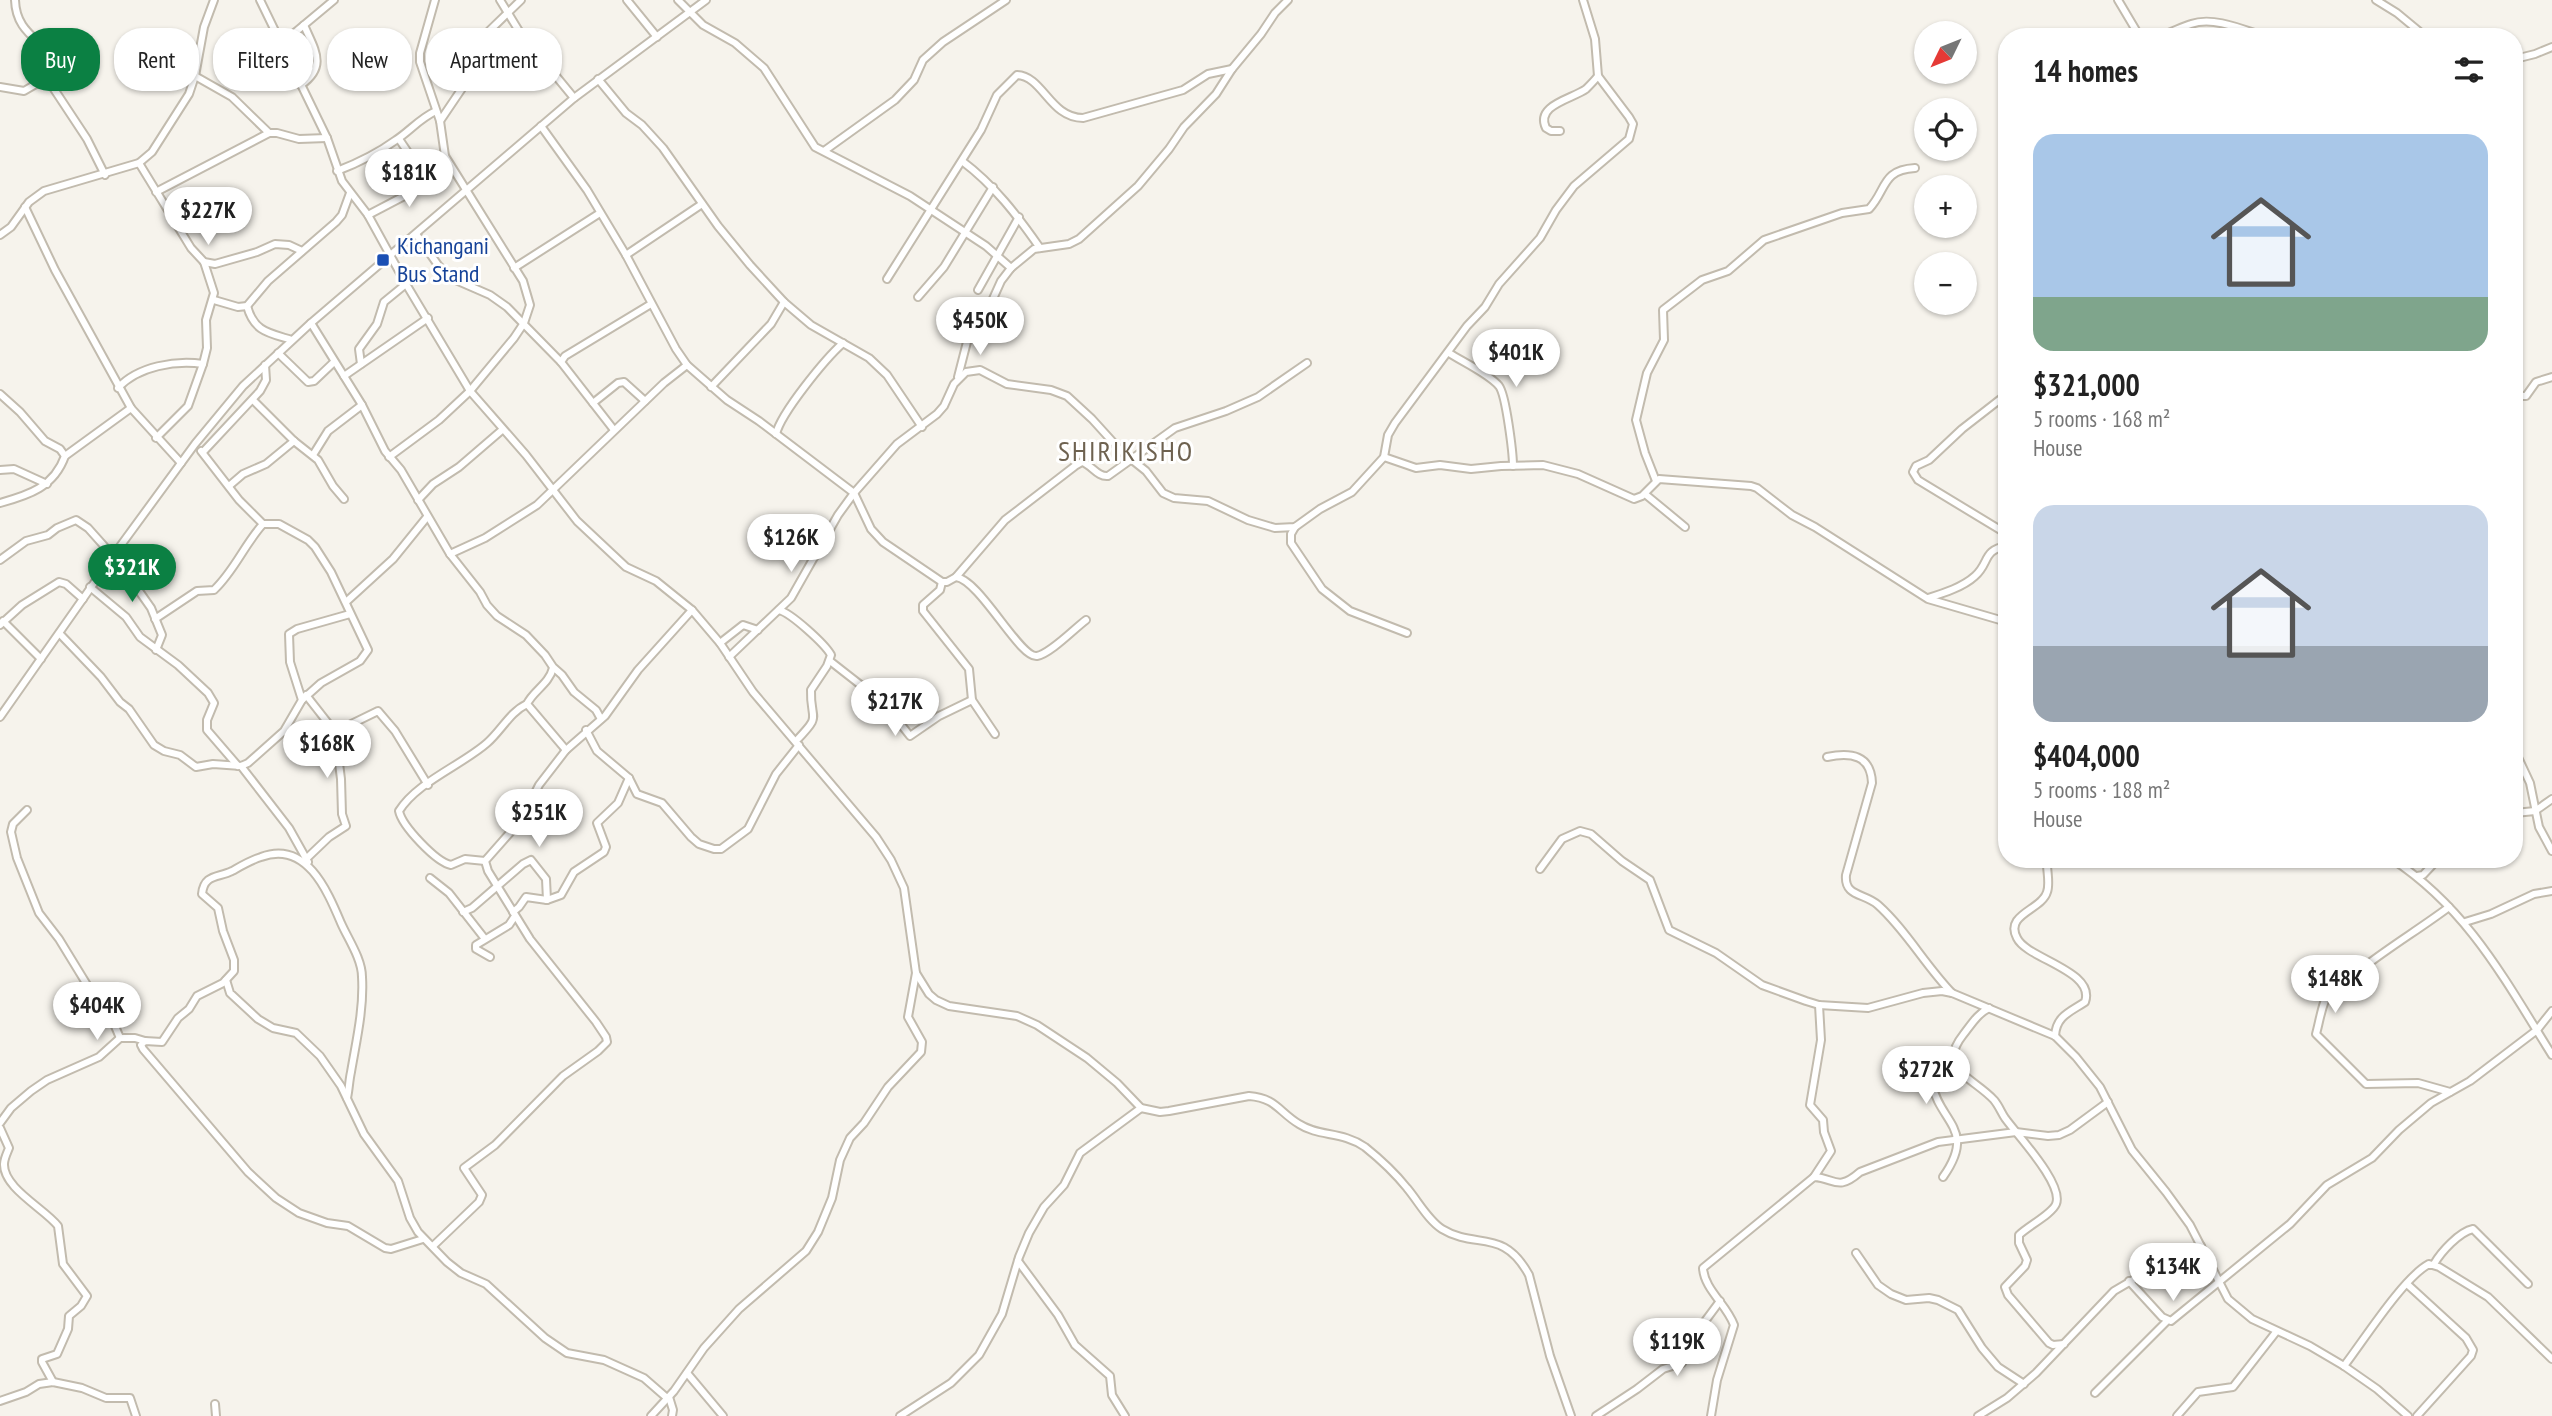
<!DOCTYPE html>
<html lang="en">
<head>
<meta charset="utf-8">
<style>
	body { margin:0; font-family:"PT Sans Narrow",sans-serif; background:#f2f2f2; color:#222; height:100vh; display:flex; flex-direction:column; font-size:26px; white-space:nowrap }
	* { box-sizing:border-box; margin:0 }
	p { font-size:23px; color:#767676 }
	.icon { flex:none; width:38px; height:38px; fill:none; stroke:currentColor; stroke-width:2; stroke-linecap:round; stroke-linejoin:round }
	.map { position:relative; flex:1; overflow:hidden }
	.drawer { position:absolute; left:1998px; top:28px; width:525px; height:840px; display:flex; flex-direction:column; background:#fff; border-radius:28px; box-shadow:0 2px 5px #0004 }
	.drawer>* { flex:none }
	.top-card { position:absolute; left:21px; top:28px; width:665px; height:63px; display:flex; gap:14px }
	.needle { width:46px; rotate:227deg }
	.tools { position:absolute; left:1914px; top:21px; display:grid; gap:14px }
	.tools a { display:grid; place-items:center; width:63px; height:63px; border-radius:50%; background:#fff; box-shadow:0 2px 5px #0004; font-size:35px }
	.price { position:absolute; translate:-50% -60px; padding:0 16px; border-radius:24px; background:#fff; color:#222; font-size:23px; line-height:46px; filter:drop-shadow(0 2px 4px #0008) }
	.price::after { content:''; position:absolute; left:50%; top:42px; width:21px; height:16px; margin-left:-10px; background:inherit; clip-path:polygon(0 0,100% 0,50% 100%) }
	.price.current { background:#0b8043; color:#fff }
	ul { padding:0; list-style:none }
	li { display:grid; align-content:center; gap:14px; height:371px; padding:0 35px }
	li span { display:grid; place-items:center; height:217px; border-radius:21px; color:#555 }
	li>.icon { margin-inline-start:auto }
	span .icon { width:126px; height:126px; fill:#fffc; stroke-width:1 }
	li b { font-size:30px }
	h2 { display:flex; justify-content:space-between; align-items:center; height:84px; padding:0 35px; font-size:30px }
	.pill { padding:0 24px; border-radius:28px; background:#fff; box-shadow:0 2px 5px #0004; font-size:24px; line-height:63px }
	.pill.current { background:#0b8043; color:#fff }
	.map>svg:first-child { display:block }
	.lines { fill:none; stroke-linecap:round; stroke-linejoin:round }
	.street-casing { stroke:#c2bbae; stroke-width:10 }
	.street { stroke:#fff; stroke-width:6 }
	.transit-dot { fill:#1a4fb4; stroke:#fff; stroke-width:2.5 }
	.labels { text-anchor:middle; stroke-width:6; stroke-linejoin:round; paint-order:stroke }
	.transit-label { font-size:24px; fill:#164399; stroke:#fff; text-anchor:start }
	.quarter-label { font-size:28px; letter-spacing:2px; fill:#6e6250; stroke:#fff }
</style>
</head>
<body>
<div class="map">
<svg width="2552" height="1416" viewBox="0 0 2552 1416">
	<rect width="100%" height="100%" fill="#f6f3ec"/>
	<g class="lines">
		<defs>
			<g id="street">
				<path d="M15 0C16 32 39 38 55 60L52 86 87 139 105 175"/>
				<path d="M260 0 327 138 342 181 368 215 406 284 470 391 526 455 577 521 626 567 656 581 692 610 720 643 753 692 876 837 891 860 904 888 916 973 929 994 936 1000 949 1006 1017 1016 1037 1025 1087 1058 1117 1083 1141 1108 1160 1112 1169 1111 1249 1096C1276 1098 1279 1112 1299 1124 1319 1137 1342 1131 1365 1147 1380 1159 1395 1173 1407 1188 1418 1201 1428 1220 1442 1229 1476 1250 1503 1227 1529 1275L1550 1356 1571 1416"/>
				<polyline points="500,0 519,31 574,98"/>
				<polyline points="627,0 657,37"/>
				<polyline points="678,0 703,25 735,43 764,68 815,147 910,196 986,246 1011,268"/>
				<polyline points="2118,0 2140,37"/>
				<polyline points="2376,0 2397,13 2426,37"/>
				<path d="M2154 37C2168 35 2178 28 2191 24 2214 16 2244 30 2266 37"/>
				<polyline points="280,45 334,0"/>
				<polyline points="2515,59 2535,54 2552,47"/>
				<polyline points="195,76 232,97 269,133"/>
				<polyline points="598,79 626,113 642,125 663,148 718,226 750,265 784,302 811,325 869,358 887,375 922,427"/>
				<path d="M301 85C328 66 314 49 304 25"/>
				<polyline points="0,87 24,91 43,80 52,80"/>
				<polyline points="440,121 467,81 486,34 521,0"/>
				<path d="M541 126 587 190 626 255 676 349 687 365 727 400 759 421 854 493 871 529 883 542 942 582H947L956 577 1005 520 1075 466 1082 462C1092 465 1097 477 1108 476L1175 428 1226 411 1258 397 1307 363"/>
				<path d="M1560 131H1551L1546 128C1535 105 1572 99 1586 89 1590 85 1594 81 1598 76"/>
				<polyline points="399,139 424,176"/>
				<polyline points="824,151 895,100 914,80 923,60 943,42 1006,0"/>
				<path d="M962 161C994 185 1017 215 1040 248"/>
				<polyline points="139,163 191,248 204,262 215,264 257,252 275,244 289,245 302,251"/>
				<path d="M337 171C358 163 378 153 396 140 410 131 420 118 436 111"/>
				<polyline points="156,192 269,133 277,133 299,139 327,138"/>
				<polyline points="25,207 55,270 131,408"/>
				<polyline points="368,215 410,193 431,168 445,156"/>
				<polyline points="416,234 438,265 451,278 490,295 507,307 561,362"/>
				<polyline points="0,235 11,227 29,202 44,191 139,163 152,152 189,94 195,76 204,27 214,0"/>
				<polyline points="626,255 702,204"/>
				<polyline points="514,268 600,213"/>
				<path d="M887 279 981 130 997 95 1017 75C1043 76 1050 118 1083 118L1183 90 1208 74 1232 69"/>
				<polyline points="978,290 1019,217"/>
				<polyline points="918,297 944,267 993,187"/>
				<polyline points="214,300 238,307 247,306 268,281 336,222 342,215 350,193"/>
				<path d="M247 306C254 332 269 333 292 340"/>
				<polyline points="311,323 362,405 385,451 401,470 450,554 480,592 487,605 497,616 526,635 545,655 553,667 562,675 574,692 596,710 601,719"/>
				<polyline points="278,353 308,382 314,381 334,362"/>
				<path d="M1449 353C1463 362 1489 374 1499 386 1506 395 1513 453 1513 466"/>
				<polyline points="361,364 359,349 377,324 384,302 406,284"/>
				<polyline points="344,376 428,318"/>
				<polyline points="958,377 968,338 983,321 1001,281 1011,268 1034,249 1069,244 1079,239 1138,186 1169,149 1184,127 1216,94 1232,69 1261,34 1275,13 1288,0"/>
				<polyline points="711,387 771,324 784,302"/>
				<path d="M118 388C138 366 176 360 203 364"/>
				<polyline points="2515,392 2521,396 2526,396 2536,382 2552,377"/>
				<path d="M0 394 20 412 45 441 60 449 65 456C54 487 29 495 0 503"/>
				<polyline points="2007,394 1962,429 1929,460 1916,466 1913,472 1918,480 2007,534"/>
				<polyline points="253,400 294,441 318,460 333,486 344,499"/>
				<polyline points="593,403 618,383 624,382 645,401"/>
				<polyline points="614,430 561,362 565,356 651,304"/>
				<path d="M776 434C781 413 825 359 843 343"/>
				<polyline points="156,438 188,406 203,364 207,348 206,320 214,293 204,262"/>
				<polyline points="201,451 239,500 263,524"/>
				<polyline points="203,452 260,391 266,380 265,365"/>
				<polyline points="313,455 328,431 362,405"/>
				<polyline points="65,456 131,408 181,463"/>
				<polyline points="389,457 439,420 470,391 514,338 524,323 530,305 523,281 445,156 440,121 420,62 420,53 435,0"/>
				<polyline points="1384,457 1416,468 1440,465 1471,469 1501,466 1543,465 1578,474 1634,499 1642,496 1659,479 1751,486 1757,488 1792,515 1815,527 1928,599 2007,622"/>
				<polyline points="0,470 14,469 47,484"/>
				<path d="M1656 481 1645 453 1636 420 1647 373 1664 340 1663 310 1702 280 1728 271 1764 240 1842 213 1869 209C1887 190 1881 170 1915 168"/>
				<polyline points="229,486 243,474 266,464 294,441"/>
				<polyline points="1645,494 1685,527"/>
				<polyline points="418,500 433,484 459,467 502,430"/>
				<polyline points="1295,527 1291,534 1291,543 1322,589 1350,611 1407,633"/>
				<polyline points="450,554 485,538 537,505 664,383 687,365"/>
				<polyline points="0,560 26,541 48,535 57,528 76,520 88,528 113,556"/>
				<polyline points="109,561 132,581 151,608 162,635 156,650"/>
				<path d="M956 577C980 580 1020 659 1037 656 1050 654 1075 628 1086 620"/>
				<polyline points="942,582 940,590 923,605 923,611 969,669 972,700 995,734"/>
				<polyline points="90,587 126,617 140,637 178,665 208,693 214,703 207,720 207,730 238,766"/>
				<path d="M1928 598C1944 593 1963 587 1975 576 1990 563 1982 550 2007 546"/>
				<polyline points="346,602 393,559 427,517"/>
				<path d="M779 610C791 613 825 644 831 655L827 666 811 690C810 722 823 713 796 741"/>
				<path d="M155 619 197 591 214 590C235 570 244 545 263 524H279L308 540 315 547 331 572 368 650 360 661 321 683 302 700"/>
				<polyline points="3,621 41,659"/>
				<polyline points="0,625 22,605 59,582 66,584 83,599"/>
				<polyline points="60,634 101,677 120,702 129,709 154,745 164,751 180,755 196,767 213,764 241,766 248,763 284,731 302,700 290,662 289,634 297,629 350,614"/>
				<polyline points="720,643 743,625 758,630"/>
				<polyline points="729,657 791,598 838,515 854,493 897,444 937,414 944,406 954,384 966,372 980,370 1007,384 1051,390 1067,396 1092,419 1121,451 1146,471 1163,493 1174,498 1208,501 1248,520 1275,528 1295,527 1320,509 1352,492 1384,457 1388,435 1395,423 1467,326 1485,307 1499,284 1540,238 1556,210 1574,186 1629,139 1633,124 1629,117 1598,76 1595,39 1583,0"/>
				<polyline points="830,661 885,704 910,736 939,716 972,700"/>
				<path d="M553 668C549 684 533 691 527 704L566 750"/>
				<polyline points="0,717 113,556 195,444 243,386 311,323 574,98 706,0"/>
				<polyline points="586,730 597,751 629,778 637,794 662,803 691,837 699,844 714,849 721,849 748,829 776,774 799,745"/>
				<polyline points="335,732 378,711 395,731 428,785"/>
				<polyline points="2515,751 2530,783 2539,827 2552,851"/>
				<path d="M1827 757C1851 752 1871 755 1872 783L1846 875C1844 897 1865 893 1878 905 1906 930 1925 965 1952 993"/>
				<polyline points="241,766 289,828 308,862"/>
				<polyline points="27,810 13,824 11,832 17,858 39,913 59,939 89,988 109,1012 120,1038"/>
				<polyline points="2515,813 2535,811 2552,799"/>
				<polyline points="306,859 329,837 346,826 342,814 341,779 335,732 306,695"/>
				<path d="M2392 859C2468 909 2505 980 2552 1055"/>
				<path d="M485 861 465 859 451 865C436 862 402 826 399 811 417 782 462 765 487 743 501 731 510 712 527 704"/>
				<path d="M2047 864C2047 872 2050 884 2047 892 2042 910 2004 914 2017 938 2027 959 2096 971 2085 1002 2070 1012 2056 1016 2055 1036"/>
				<polyline points="1540,869 1562,839 1580,831 1591,834 1622,861 1650,880 1669,930 1716,953 1762,985 1806,1001 1819,1005 1868,1008 1923,993 1942,991 1952,993 2055,1036 2076,1057 2100,1087 2132,1150 2166,1192 2190,1225 2228,1299 2252,1319 2310,1346 2344,1366 2377,1389 2408,1416"/>
				<polyline points="2417,876 2423,875 2438,859"/>
				<polyline points="430,878 449,893 485,939"/>
				<path d="M2449 907C2421 928 2391 946 2364 967 2354 975 2339 977 2331 988 2322 1001 2320 1020 2316 1034L2366 1084 2418 1083 2450 1092"/>
				<polyline points="463,912 472,908 523,864 531,860 546,879 547,900"/>
				<polyline points="513,912 519,907 526,897 547,900 561,895 574,872 604,852 606,847 597,823 618,803 629,778"/>
				<polyline points="2465,922 2491,914 2534,894 2552,891"/>
				<polyline points="490,957 476,949 476,945 509,925 515,916"/>
				<polyline points="226,980 230,993 258,1019 273,1028 296,1033 320,1056 341,1086 364,1134 398,1181 410,1218 418,1232 447,1262 461,1273 486,1284 545,1338 567,1353 604,1360 644,1378 667,1398"/>
				<path d="M1989 1008C1977 1014 1971 1025 1963 1035 1936 1069 1974 1078 1994 1100 1999 1106 2001 1112 2005 1118 2017 1135 2064 1184 2056 1204 2052 1214 2028 1226 2019 1235V1243L2027 1260 2025 1266 2005 1287 2008 1295 2049 1343 2053 1345 2064 1344"/>
				<path d="M347 1098C349 1089 349 1081 351 1072 356 1042 364 1009 362 977 362 959 348 939 341 923 327 890 306 840 261 857 251 860 241 866 232 871 218 878 204 874 202 894L218 908 223 931 234 960V971L223 983 197 996 189 1009 178 1018 162 1042 145 1041 141 1045 143 1049 248 1172 276 1198 299 1213 327 1223 348 1226 385 1248 391 1249 423 1239"/>
				<polyline points="0,1123 11,1108 31,1091 47,1080 99,1057 120,1038 135,1038 145,1041"/>
				<path d="M0 1128 9 1148C7 1153 4 1159 4 1164 3 1188 45 1209 58 1226L63 1264 87 1296 81 1306 69 1316 68 1329 57 1354 42 1359V1362L53 1382"/>
				<polyline points="1814,1177 1831,1151 1824,1132 1823,1120 1810,1105 1821,1040 1819,1005"/>
				<path d="M1943 1177C1977 1129 1940 1123 1932 1084L1952 1053"/>
				<polyline points="433,1246 479,1202 482,1195 464,1168 495,1145 563,1076 598,1051 607,1042 606,1037 596,1022 530,939 488,871 485,861 522,819 539,785 566,750 605,716 638,670 692,610"/>
				<polyline points="1856,1253 1878,1285 1891,1294 1906,1300 1929,1298 1938,1300 1958,1310 1982,1348 1998,1367 2024,1384"/>
				<polyline points="1018,1261 1058,1315 1075,1345 1110,1376 1112,1395 1125,1416"/>
				<path d="M2434 1264C2441 1252 2459 1232 2473 1229L2528 1284"/>
				<polyline points="2129,1281 2162,1317 2171,1321 2290,1224 2327,1185 2372,1158 2399,1130 2431,1103 2470,1081 2537,1030 2552,1011"/>
				<polyline points="2407,1284 2466,1338 2473,1350 2471,1356 2417,1416"/>
				<path d="M2344 1366C2364 1340 2403 1278 2429 1264L2439 1267 2488 1297 2552 1359"/>
				<polyline points="687,1373 723,1416"/>
				<polyline points="2095,1393 2167,1321"/>
				<polyline points="669,1397 673,1410 672,1416"/>
				<polyline points="0,1401 26,1392 39,1384 53,1382 82,1388 106,1398 130,1398 136,1416"/>
				<polyline points="215,1404 216,1416"/>
				<polyline points="651,1416 674,1391 704,1348 739,1309 806,1251 818,1232 832,1198 840,1160 850,1138 864,1123 888,1087 921,1052 922,1042 908,1017 916,973"/>
				<polyline points="900,1416 951,1383 979,1355 1002,1314 1019,1257 1029,1233 1044,1207 1064,1185 1080,1153 1141,1108"/>
				<polyline points="1596,1416 1637,1389 1663,1369 1682,1363 1697,1332 1720,1301"/>
				<path d="M1711 1416 1717 1380 1734 1325C1727 1305 1704 1289 1703 1268L1814 1177C1835 1178 1837 1192 1860 1172L1938 1142 2016 1132 2048 1136 2059 1135 2070 1130 2108 1102"/>
				<polyline points="1978,1416 2007,1398 2036,1373 2114,1291 2179,1253 2201,1246"/>
				<polyline points="2177,1416 2198,1392 2233,1387 2276,1332"/>
			</g>
		</defs>
		<use href="#street" class="street-casing"/>
		<use href="#street" class="street"/>
	</g>
	<rect class="transit-dot" x="376" y="253" width="14" height="14" rx="3.5"/>
	<g class="labels">
		<g class="transit-label">
			<text x="397" y="254">Kichangani<tspan x="397" dy="28">Bus Stand</tspan></text>
		</g>
		<g class="quarter-label">
			<text x="1126" y="461">SHIRIKISHO</text>
		</g>
	</g>
</svg>
<div class="tools">
<a><svg class="needle" viewBox="-14 -14 28 28"><path d="M0-13l5 13h-10z" fill="#e53935"/><path d="M0 13l5-13h-10z" fill="#767676"/></svg></a>
<a><svg class="icon" aria-label="locate" viewBox="0 0 24 24"><circle cx="12" cy="12" r="6"/><path d="M12 2v4M12 18v4M2 12h4M18 12h4"/></svg></a>
<a>+</a>
<a>−</a>
</div>
<b class="price" style="left:409px;top:209px">$181K</b>
<b class="price" style="left:208px;top:247px">$227K</b>
<b class="price" style="left:980px;top:357px">$450K</b>
<b class="price" style="left:1516px;top:389px">$401K</b>
<b class="price" style="left:791px;top:574px">$126K</b>
<b class="price current" style="left:132px;top:604px">$321K</b>
<b class="price" style="left:895px;top:738px">$217K</b>
<b class="price" style="left:327px;top:780px">$168K</b>
<b class="price" style="left:539px;top:849px">$251K</b>
<b class="price" style="left:2335px;top:1015px">$148K</b>
<b class="price" style="left:97px;top:1042px">$404K</b>
<b class="price" style="left:1926px;top:1106px">$272K</b>
<b class="price" style="left:2173px;top:1303px">$134K</b>
<b class="price" style="left:1677px;top:1378px">$119K</b>
<div class="top-card">
<a class="pill current">Buy</a>
<a class="pill">Rent</a>
<a class="pill">Filters</a>
<a class="pill">New</a>
<a class="pill">Apartment</a>
</div>
<section class="drawer">
<h2>14 homes<svg class="icon" aria-label="filters" viewBox="0 0 24 24"><path d="M4 7h16M4 17h16"/><circle cx="9" cy="7" r="2"/><circle cx="15" cy="17" r="2"/></svg></h2>
<ul>
<li><span style="background:linear-gradient(#a9c7e8 75%,#7fa58c 0)"><svg class="icon" aria-label="home" viewBox="0 0 24 24"><path d="M3 11l9-7 9 7M6 9v11h12V9"/></svg></span><div><b>$321,000</b><p>5 rooms · 168 m²</p><p>House</p></div></li>
<li><span style="background:linear-gradient(#c9d6e8 65%,#9aa5b1 0)"><svg class="icon" aria-label="home" viewBox="0 0 24 24"><path d="M3 11l9-7 9 7M6 9v11h12V9"/></svg></span><div><b>$404,000</b><p>5 rooms · 188 m²</p><p>House</p></div></li>
</ul>
</section>
</div>
</body>
</html>
